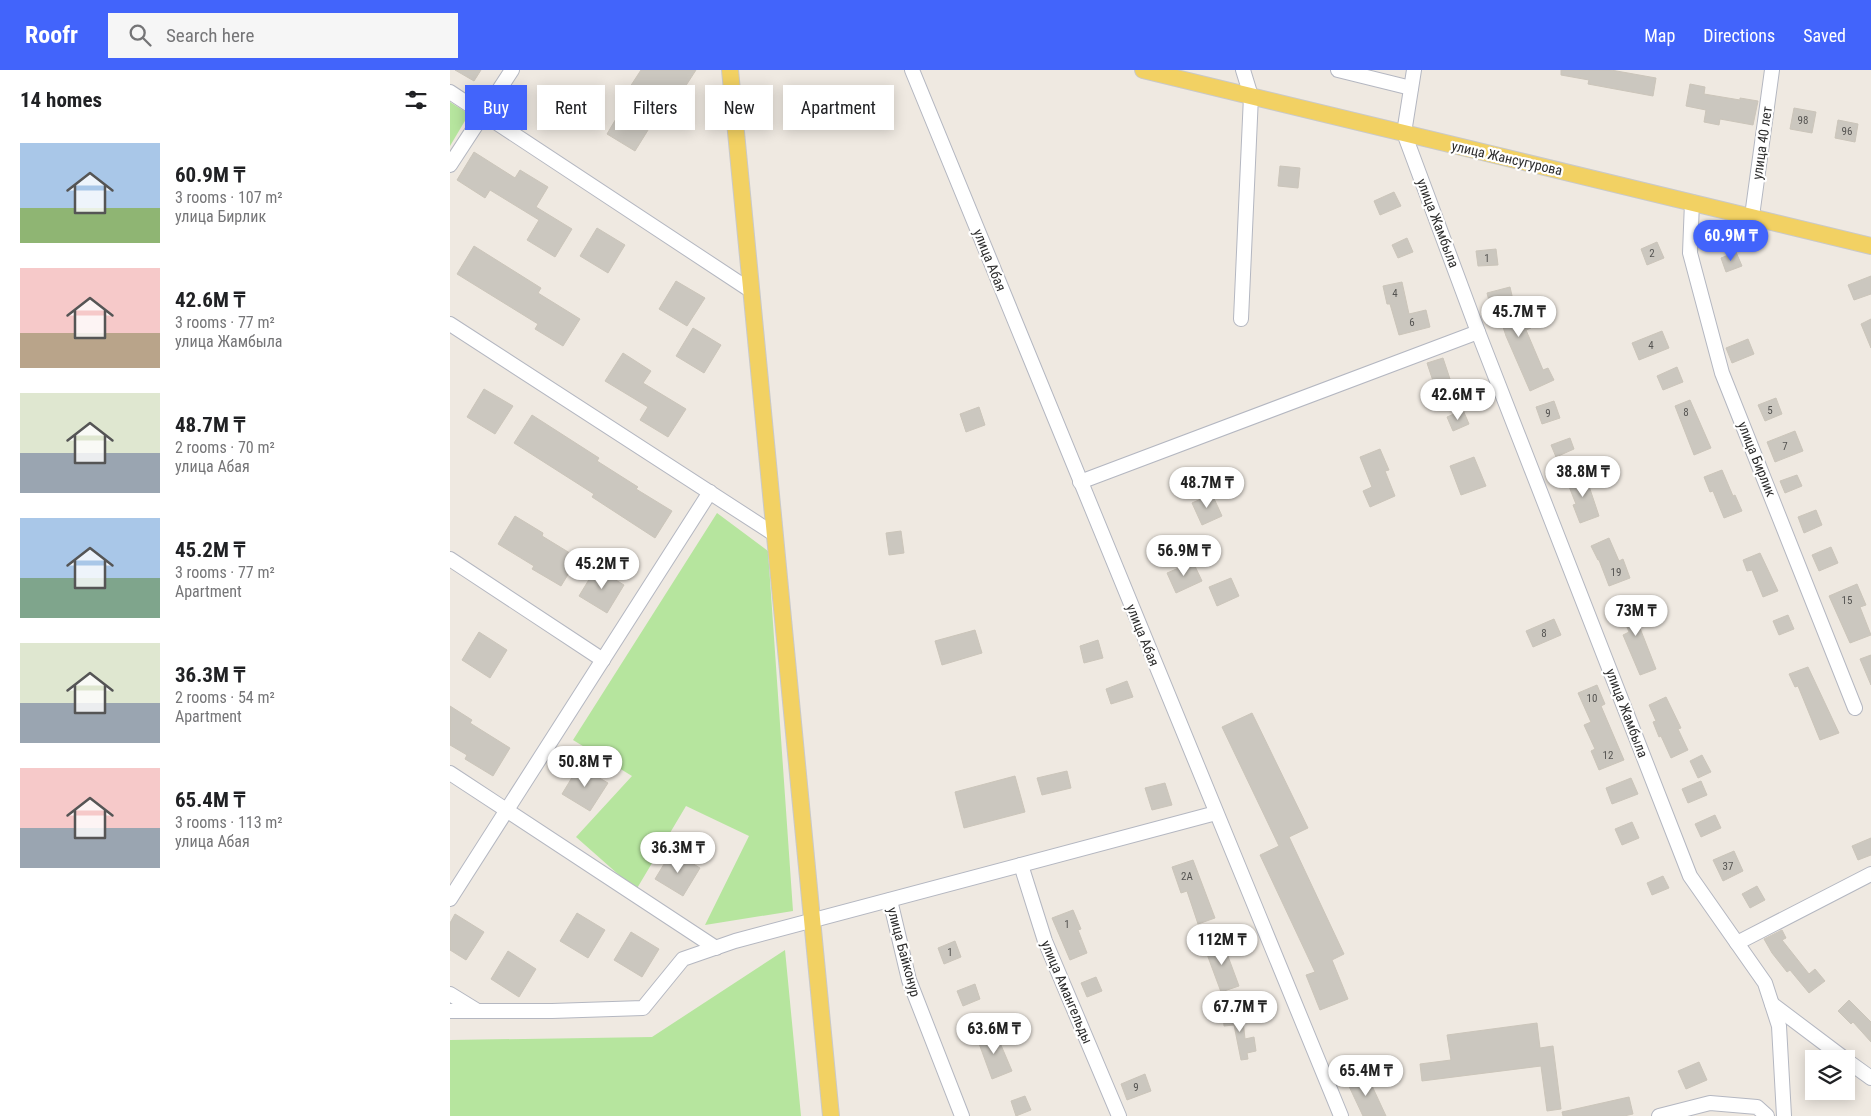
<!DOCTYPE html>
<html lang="en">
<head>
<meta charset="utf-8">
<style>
	body { margin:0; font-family:"Roboto Condensed",sans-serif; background:#f6f6f6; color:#202124; height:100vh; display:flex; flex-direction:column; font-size:19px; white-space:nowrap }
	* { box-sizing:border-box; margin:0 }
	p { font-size:16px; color:#757577 }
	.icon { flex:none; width:28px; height:28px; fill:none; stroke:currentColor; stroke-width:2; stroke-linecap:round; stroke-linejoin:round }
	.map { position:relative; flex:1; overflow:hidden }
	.panel { display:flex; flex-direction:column; background:#fff; width:450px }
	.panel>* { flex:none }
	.hud { position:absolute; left:15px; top:15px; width:475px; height:45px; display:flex; gap:10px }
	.buttons { position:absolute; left:1355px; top:980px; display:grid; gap:10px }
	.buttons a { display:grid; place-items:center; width:50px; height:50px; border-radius:0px; background:#fff; box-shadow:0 2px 12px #0003; font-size:25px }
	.price { position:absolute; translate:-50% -42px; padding:0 11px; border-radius:18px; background:#fff; color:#222; font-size:16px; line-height:32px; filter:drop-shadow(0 1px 2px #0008) }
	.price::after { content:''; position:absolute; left:50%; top:30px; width:15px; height:11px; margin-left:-8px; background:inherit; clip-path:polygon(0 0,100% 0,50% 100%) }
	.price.active { background:#4264fb; color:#fff }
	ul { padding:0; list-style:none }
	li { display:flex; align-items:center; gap:15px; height:125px; padding:0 20px }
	li span { display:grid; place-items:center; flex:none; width:140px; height:100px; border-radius:0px; color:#555 }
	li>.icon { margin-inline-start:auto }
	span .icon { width:60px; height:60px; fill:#fffc; stroke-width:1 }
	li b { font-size:21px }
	h2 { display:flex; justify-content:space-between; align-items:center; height:60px; padding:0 20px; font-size:21px }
	.pill { padding:0 18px; border-radius:0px; background:#fff; box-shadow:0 2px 12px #0003; font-size:18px; line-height:45px }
	.pill.active { background:#4264fb; color:#fff }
	header { display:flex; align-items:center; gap:30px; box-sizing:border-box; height:70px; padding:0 25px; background:#4264fb; color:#fff }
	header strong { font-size:24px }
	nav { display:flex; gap:28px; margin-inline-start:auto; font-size:18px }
	.search { width:350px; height:45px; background:#f6f6f6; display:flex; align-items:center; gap:12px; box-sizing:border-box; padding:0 18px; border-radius:0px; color:#757577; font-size:19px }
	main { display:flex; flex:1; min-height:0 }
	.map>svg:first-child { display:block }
	.green { fill:#b6e59e }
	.building { fill:#cbc7bf; stroke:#cbc5ba }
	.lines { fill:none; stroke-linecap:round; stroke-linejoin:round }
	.minor-casing { stroke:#b4b7c1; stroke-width:16 }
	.major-casing { stroke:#c9c9c9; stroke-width:18 }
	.minor { stroke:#fff; stroke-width:14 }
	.major { stroke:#f2d163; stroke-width:16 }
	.labels { text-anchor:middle; stroke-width:4.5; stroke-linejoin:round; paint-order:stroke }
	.number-label { font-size:11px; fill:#555452 }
	.street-label { font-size:14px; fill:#2e2e2e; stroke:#fff }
</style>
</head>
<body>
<header>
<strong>Roofr</strong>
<div class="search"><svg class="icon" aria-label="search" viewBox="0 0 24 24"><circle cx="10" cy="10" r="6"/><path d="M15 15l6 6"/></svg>Search here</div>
<nav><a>Map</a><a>Directions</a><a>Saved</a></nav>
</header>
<main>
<section class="panel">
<h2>14 homes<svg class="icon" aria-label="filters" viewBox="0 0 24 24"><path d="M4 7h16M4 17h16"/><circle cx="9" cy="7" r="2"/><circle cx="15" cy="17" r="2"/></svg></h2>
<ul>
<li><span style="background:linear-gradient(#a9c7e8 65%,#8fb573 0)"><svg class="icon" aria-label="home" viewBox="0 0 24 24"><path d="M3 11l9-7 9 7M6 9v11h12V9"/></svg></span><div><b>60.9M ₸</b><p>3 rooms · 107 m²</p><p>улица Бирлик</p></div></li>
<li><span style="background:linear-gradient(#f6c9c9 65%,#b9a48a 0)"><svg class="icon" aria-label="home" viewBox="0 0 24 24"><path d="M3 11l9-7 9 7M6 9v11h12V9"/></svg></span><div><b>42.6M ₸</b><p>3 rooms · 77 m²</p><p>улица Жамбыла</p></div></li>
<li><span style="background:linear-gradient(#dfe7d0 60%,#9aa5b1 0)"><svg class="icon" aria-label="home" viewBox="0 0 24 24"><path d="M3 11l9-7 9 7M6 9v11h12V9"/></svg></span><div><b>48.7M ₸</b><p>2 rooms · 70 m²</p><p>улица Абая</p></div></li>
<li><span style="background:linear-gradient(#a9c7e8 60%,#7fa58c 0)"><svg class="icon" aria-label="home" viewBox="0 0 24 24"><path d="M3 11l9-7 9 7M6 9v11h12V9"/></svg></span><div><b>45.2M ₸</b><p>3 rooms · 77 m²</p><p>Apartment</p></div></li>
<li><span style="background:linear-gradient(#dfe7d0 60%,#9aa5b1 0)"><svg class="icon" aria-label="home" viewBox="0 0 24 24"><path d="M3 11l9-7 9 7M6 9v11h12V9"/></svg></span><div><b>36.3M ₸</b><p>2 rooms · 54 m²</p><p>Apartment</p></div></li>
<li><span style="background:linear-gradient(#f6c9c9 60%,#9aa5b1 0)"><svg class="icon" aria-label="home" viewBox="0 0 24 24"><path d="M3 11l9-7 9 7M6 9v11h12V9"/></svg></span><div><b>65.4M ₸</b><p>3 rooms · 113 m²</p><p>улица Абая</p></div></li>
</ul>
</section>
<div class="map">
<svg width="1421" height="1046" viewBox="0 0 1421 1046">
	<rect width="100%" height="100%" fill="#efe9e1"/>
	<g class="green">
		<polygon points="0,32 19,44 0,76"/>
		<polygon points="267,443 318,481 343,841 255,855 299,766 236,736 186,820 126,767 182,706 123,670"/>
		<polygon points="335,880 351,1046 0,1046 0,970 202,967"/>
	</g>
	<g class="building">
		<polygon points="5,0 31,0 24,11"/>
		<polygon points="191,0 246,0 215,48 208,44 185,81 157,64 180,25 176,23"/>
		<polygon points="1111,0 1161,0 1206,8 1203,26 1138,14 1139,10 1111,5"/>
		<polygon points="1240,14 1255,17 1254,24 1290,30 1290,28 1308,31 1303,55 1270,49 1269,55 1254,52 1256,40 1236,36"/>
		<polygon points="1344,38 1366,42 1362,63 1340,59"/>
		<polygon points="1388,50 1408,54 1405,72 1385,68"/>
		<polygon points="24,82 65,108 70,100 98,117 86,137 122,159 105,187 77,170 89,150 40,120 35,128 7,110"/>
		<polygon points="830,96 850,98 848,118 828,116"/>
		<polygon points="944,122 951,136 930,145 924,131"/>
		<polygon points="147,158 175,175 158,203 130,186"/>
		<polygon points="957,168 963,182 948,188 942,175"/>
		<polygon points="1207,172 1214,188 1197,195 1191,179"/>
		<polygon points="24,176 91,218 88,223 130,249 113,276 85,259 88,254 7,204"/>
		<polygon points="1046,179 1048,195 1028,196 1026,181"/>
		<polygon points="1286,182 1292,196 1276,202 1271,188"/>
		<polygon points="1421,206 1421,224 1404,230 1398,215"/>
		<polygon points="226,211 255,228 237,256 209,239"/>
		<polygon points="952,212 959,244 976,240 980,257 949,265 940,234 937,234 933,216"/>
		<polygon points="1060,217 1067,247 1077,244 1081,258 1076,260 1093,300 1098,298 1104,310 1080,321 1056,266 1048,242 1042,243 1037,223"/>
		<polygon points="1421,249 1421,278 1411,254"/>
		<polygon points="243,258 271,275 254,303 226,286"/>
		<polygon points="1212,261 1219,278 1189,290 1182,273"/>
		<polygon points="1298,269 1304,284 1282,293 1276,278"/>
		<polygon points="173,283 201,301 193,313 236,339 218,367 190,350 198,337 155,311"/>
		<polygon points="993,288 1000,309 984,314 977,293"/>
		<polygon points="1227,297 1233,312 1213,320 1207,306"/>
		<polygon points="34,319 63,336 45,364 17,347"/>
		<polygon points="1326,328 1332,344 1315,351 1308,335"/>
		<polygon points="1240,330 1261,378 1244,385 1225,336"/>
		<polygon points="1104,331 1110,348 1092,354 1086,337"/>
		<polygon points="529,337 535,355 516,362 510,344"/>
		<polygon points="1013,340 1019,354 1003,361 997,347"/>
		<polygon points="82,345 149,388 147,391 188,417 186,419 222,441 205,468 142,427 144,424 64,373"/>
		<polygon points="1345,361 1353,381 1325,392 1317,372"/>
		<polygon points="1120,368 1124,379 1106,387 1101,375"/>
		<polygon points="930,379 939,400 935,401 945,426 920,437 913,421 922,417 910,387"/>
		<polygon points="1024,387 1036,416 1011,425 1000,396"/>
		<polygon points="1272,400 1283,426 1285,425 1292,441 1274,448 1263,421 1260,422 1254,407"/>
		<polygon points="1134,401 1149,446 1130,453 1123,435 1126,434 1116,409"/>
		<polygon points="1347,405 1352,416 1335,423 1330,411"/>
		<polygon points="762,424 772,446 752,455 742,433"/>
		<polygon points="1366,440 1372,455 1354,463 1348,447"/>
		<polygon points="65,446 93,463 92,466 128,488 111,516 82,499 84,496 48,474"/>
		<polygon points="451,461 454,483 439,485 436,463"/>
		<polygon points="1159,468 1169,491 1173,489 1180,508 1159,516 1149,490 1148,490 1141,476"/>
		<polygon points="1381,477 1388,493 1369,501 1362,485"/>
		<polygon points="1310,483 1328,521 1313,527 1302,500 1297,501 1293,490"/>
		<polygon points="743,492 752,511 726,523 717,503"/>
		<polygon points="146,498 174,515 157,543 129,526"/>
		<polygon points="781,508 789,526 767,536 759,517"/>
		<polygon points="1407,514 1416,535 1410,537 1421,565 1400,573 1379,526"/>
		<polygon points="1187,528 1194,545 1186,548 1206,599 1190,605 1173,565 1179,562 1168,536"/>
		<polygon points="1338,545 1344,559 1329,565 1323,551"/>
		<polygon points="1104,549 1111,565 1083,577 1076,561"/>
		<polygon points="525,560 532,583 492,595 485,571"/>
		<polygon points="29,562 57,580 40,608 12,590"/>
		<polygon points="648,570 653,588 634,593 630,576"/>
		<polygon points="1421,585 1421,615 1410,589"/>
		<polygon points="1358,597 1389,663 1370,670 1348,616 1345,617 1339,604"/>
		<polygon points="677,611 683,627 661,634 656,619"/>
		<polygon points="1147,615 1155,634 1151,636 1174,690 1149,700 1141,681 1145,679 1134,655 1141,652 1128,623"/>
		<polygon points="1216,627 1231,658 1228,659 1238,680 1221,688 1211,666 1209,667 1203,652 1206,651 1199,635"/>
		<polygon points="0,636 22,650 20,653 60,678 43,706 15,689 17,685 0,675"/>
		<polygon points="802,643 858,758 839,767 894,884 882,890 898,929 870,940 856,905 865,902 810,785 829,776 772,657"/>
		<polygon points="1252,685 1261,702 1248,708 1240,691"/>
		<polygon points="129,696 158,713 140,741 112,724"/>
		<polygon points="617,701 621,718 592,725 587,708"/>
		<polygon points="565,706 575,742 514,758 505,722"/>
		<polygon points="1181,708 1188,724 1162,734 1156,718"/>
		<polygon points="1251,711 1257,725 1238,733 1232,719"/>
		<polygon points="715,713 722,735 702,740 695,718"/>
		<polygon points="1265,745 1271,758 1251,767 1245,754"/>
		<polygon points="1182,752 1189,768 1172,775 1165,759"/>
		<polygon points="1421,768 1421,785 1408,790 1402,776"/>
		<polygon points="222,781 250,798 233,826 205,809"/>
		<polygon points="1284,781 1293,801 1273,811 1263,790"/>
		<polygon points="743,790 765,848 748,854 737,821 731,823 722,797"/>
		<polygon points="1213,806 1219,818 1202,825 1197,813"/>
		<polygon points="1307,816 1315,830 1300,838 1292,824"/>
		<polygon points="623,840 631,859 628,860 637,883 620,890 602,848"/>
		<polygon points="127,843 155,860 138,888 110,871"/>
		<polygon points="5,844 34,862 16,890 0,880 0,853"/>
		<polygon points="1332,860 1336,868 1332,870 1359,904 1365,899 1375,911 1359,923 1340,900 1337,902 1322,883 1314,869"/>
		<polygon points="181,862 209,879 192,907 164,890"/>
		<polygon points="772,870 789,916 771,922 754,876"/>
		<polygon points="505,871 511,887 494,894 488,878"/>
		<polygon points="58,881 86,899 69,927 41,909"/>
		<polygon points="646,907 652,921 637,927 631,913"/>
		<polygon points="525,914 530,929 513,936 507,921"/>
		<polygon points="1399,930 1421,952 1421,972 1403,952 1401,954 1388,941"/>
		<polygon points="792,940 795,969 804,967 806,981 797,983 798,989 791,990 784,955 774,956 773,943"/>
		<polygon points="1087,953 1090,978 1103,976 1111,1039 1097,1041 1091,996 972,1011 970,994 1001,990 997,965"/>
		<polygon points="545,961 562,1001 542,1009 527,968"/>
		<polygon points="1249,992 1257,1010 1236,1019 1228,1001"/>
		<polygon points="916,1003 936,1046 913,1046 897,1012"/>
		<polygon points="695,1004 701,1021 677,1030 671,1014"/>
		<polygon points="575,1026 581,1040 566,1046 561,1031"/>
		<polygon points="1179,1027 1183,1044 1174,1046 1113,1046 1112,1042"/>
	</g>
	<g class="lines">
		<defs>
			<g id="minor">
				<polyline points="462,0 891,1046"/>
				<polyline points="888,0 961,18"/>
				<polyline points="964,0 954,63 1028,262 1240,806 1315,913 1329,956 1334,1046"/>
				<polyline points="0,22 300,220"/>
				<polyline points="0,95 62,0"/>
				<polyline points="1242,132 1240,183 1272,303 1405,638"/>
				<polyline points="1302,146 1322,0"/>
				<polyline points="791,249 801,26 793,0"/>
				<polyline points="0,254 324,464"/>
				<polyline points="630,412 1028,262"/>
				<polyline points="0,489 153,590"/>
				<polyline points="0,703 266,878"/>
				<polyline points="571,795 595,871 669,1046"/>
				<polyline points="0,829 260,422"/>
				<polyline points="440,830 459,910 512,1046"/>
				<polyline points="1287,873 1421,804"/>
				<polyline points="0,924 26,940"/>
				<polyline points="1322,934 1395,989"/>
				<polyline points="0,941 102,941 193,938 233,889 285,871 766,743"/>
				<polyline points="1396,990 1421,1008"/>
				<polyline points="1209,1046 1260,1033 1307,1037 1317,1046"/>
			</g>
			<g id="major">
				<polyline points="280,0 381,1046"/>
				<polyline points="693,0 1421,176"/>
			</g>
		</defs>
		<use href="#minor" class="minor-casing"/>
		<use href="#major" class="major-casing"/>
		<use href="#minor" class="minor"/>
		<use href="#major" class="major"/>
	</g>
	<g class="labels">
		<g class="number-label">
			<text x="1353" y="54">98</text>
			<text x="1397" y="65">96</text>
			<text x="1202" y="187">2</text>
			<text x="1037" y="192">1</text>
			<text x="945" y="227">4</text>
			<text x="962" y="256">6</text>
			<text x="1201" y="279">4</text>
			<text x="1320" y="344">5</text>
			<text x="1236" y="346">8</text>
			<text x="1098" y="347">9</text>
			<text x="1335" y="380">7</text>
			<text x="1166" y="506">19</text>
			<text x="1397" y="534">15</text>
			<text x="1094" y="567">8</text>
			<text x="1142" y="632">10</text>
			<text x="1158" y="689">12</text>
			<text x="1278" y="800">37</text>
			<text x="737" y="810">2А</text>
			<text x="617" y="858">1</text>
			<text x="500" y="886">1</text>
			<text x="686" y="1021">9</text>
		</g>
		<g class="street-label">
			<text transform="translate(1312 73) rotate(-82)" y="5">улица 40 лет</text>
			<text transform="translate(1057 88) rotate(13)" y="5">улица Жансугурова</text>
			<text transform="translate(988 153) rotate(69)" y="5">улица Жамбыла</text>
			<text transform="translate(540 190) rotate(68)" y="5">улица Абая</text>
			<text transform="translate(1307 389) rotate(68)" y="5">улица Бирлик</text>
			<text transform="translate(693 565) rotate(68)" y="5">улица Абая</text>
			<text transform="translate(1177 643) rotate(69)" y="5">улица Жамбыла</text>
			<text transform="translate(454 882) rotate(75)" y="5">улица Байконур</text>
			<text transform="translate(617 922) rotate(67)" y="5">улица Амангельды</text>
		</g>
	</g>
</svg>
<div class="buttons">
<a><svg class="icon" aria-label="layers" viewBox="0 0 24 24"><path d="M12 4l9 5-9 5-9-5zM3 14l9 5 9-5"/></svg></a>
</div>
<b class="price active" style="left:1281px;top:192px">60.9M ₸</b>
<b class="price" style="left:1069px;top:268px">45.7M ₸</b>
<b class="price" style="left:1008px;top:351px">42.6M ₸</b>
<b class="price" style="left:1133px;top:428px">38.8M ₸</b>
<b class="price" style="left:757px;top:439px">48.7M ₸</b>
<b class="price" style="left:734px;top:507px">56.9M ₸</b>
<b class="price" style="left:152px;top:520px">45.2M ₸</b>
<b class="price" style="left:1186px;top:567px">73M ₸</b>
<b class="price" style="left:135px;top:718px">50.8M ₸</b>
<b class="price" style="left:228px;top:804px">36.3M ₸</b>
<b class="price" style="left:772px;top:896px">112M ₸</b>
<b class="price" style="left:790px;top:963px">67.7M ₸</b>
<b class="price" style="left:544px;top:985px">63.6M ₸</b>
<b class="price" style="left:916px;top:1027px">65.4M ₸</b>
<div class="hud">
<a class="pill active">Buy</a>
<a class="pill">Rent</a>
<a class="pill">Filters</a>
<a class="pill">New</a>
<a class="pill">Apartment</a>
</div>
</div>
</main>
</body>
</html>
